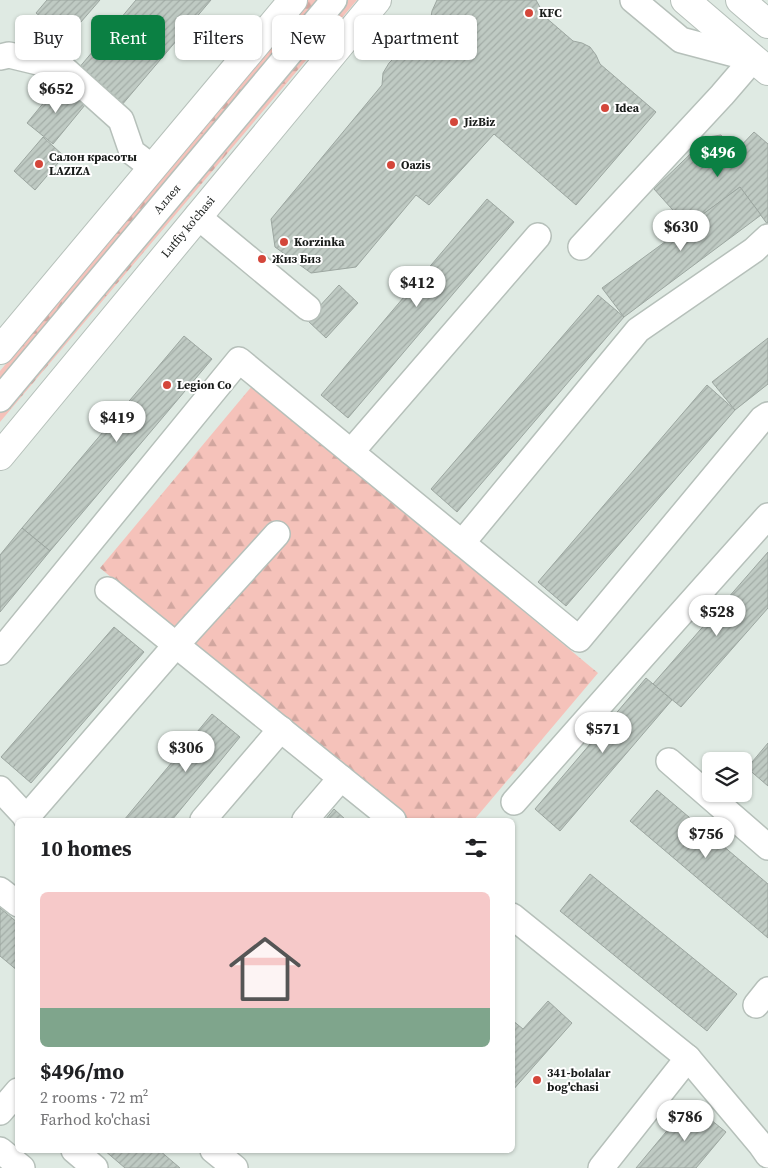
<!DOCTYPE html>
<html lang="en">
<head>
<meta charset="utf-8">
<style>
	body { margin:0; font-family:"Source Serif 4",serif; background:#f6f6f6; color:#202124; height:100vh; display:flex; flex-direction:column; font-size:19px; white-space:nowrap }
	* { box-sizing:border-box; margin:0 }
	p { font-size:16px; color:#757577 }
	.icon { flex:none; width:28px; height:28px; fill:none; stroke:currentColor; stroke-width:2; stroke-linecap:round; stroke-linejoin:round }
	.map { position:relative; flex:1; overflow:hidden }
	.sheet { position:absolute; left:15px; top:818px; width:500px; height:335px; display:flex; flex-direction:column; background:#fff; border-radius:8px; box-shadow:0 1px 4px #0004 }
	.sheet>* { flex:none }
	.guide { position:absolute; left:15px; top:15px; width:500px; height:45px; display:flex; gap:10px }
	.buttons { position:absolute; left:702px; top:752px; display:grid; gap:10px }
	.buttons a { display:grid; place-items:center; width:50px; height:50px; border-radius:8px; background:#fff; box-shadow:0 1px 4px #0004; font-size:25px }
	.price { position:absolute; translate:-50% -42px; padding:0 11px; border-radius:18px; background:#fff; color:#222; font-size:16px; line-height:32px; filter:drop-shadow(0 1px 2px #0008) }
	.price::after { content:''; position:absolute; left:50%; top:30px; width:15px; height:11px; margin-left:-8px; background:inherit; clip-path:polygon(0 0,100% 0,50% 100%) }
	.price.active { background:#0b8043; color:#fff }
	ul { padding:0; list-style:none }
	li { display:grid; align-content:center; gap:10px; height:265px; padding:0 25px }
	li+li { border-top:1px solid #e0e0e0 }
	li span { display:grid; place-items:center; height:155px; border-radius:8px; color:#555 }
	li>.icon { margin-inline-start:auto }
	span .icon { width:90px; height:90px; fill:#fffc; stroke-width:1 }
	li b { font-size:21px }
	h2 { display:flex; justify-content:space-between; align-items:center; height:60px; padding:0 25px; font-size:21px }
	.pill { padding:0 18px; border-radius:8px; background:#fff; box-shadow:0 1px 4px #0004; font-size:18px; line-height:45px }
	.pill.active { background:#0b8043; color:#fff }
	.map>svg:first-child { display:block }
	.forest { fill:url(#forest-firs) }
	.building { fill:url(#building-hatch); stroke:#9ca6a0 }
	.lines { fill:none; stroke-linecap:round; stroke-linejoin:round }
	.minor-casing { stroke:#b6c0ba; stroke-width:28 }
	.major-casing { stroke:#b6c0ba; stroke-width:30 }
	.minor { stroke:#fff; stroke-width:25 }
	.major { stroke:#fff; stroke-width:28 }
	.poi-dot { fill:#d4463a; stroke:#fff; stroke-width:2 }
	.labels { text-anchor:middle; stroke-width:4; stroke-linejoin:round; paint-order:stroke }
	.poi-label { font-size:12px; font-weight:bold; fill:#181b19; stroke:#fff; text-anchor:start }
	.street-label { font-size:12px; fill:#181b19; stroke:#fff }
</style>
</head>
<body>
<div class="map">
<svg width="768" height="1168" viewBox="0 0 768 1168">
	<defs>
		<pattern id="forest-firs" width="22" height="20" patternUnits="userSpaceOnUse" patternTransform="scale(1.25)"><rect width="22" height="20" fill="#f5c2ba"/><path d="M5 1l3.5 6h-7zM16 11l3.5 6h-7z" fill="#d1a69f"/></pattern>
		<pattern id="building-hatch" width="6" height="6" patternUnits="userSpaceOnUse" patternTransform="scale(1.25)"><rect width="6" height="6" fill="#bfcac3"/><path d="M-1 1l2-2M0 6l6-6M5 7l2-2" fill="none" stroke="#a3ada7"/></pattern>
	</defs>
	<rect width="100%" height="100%" fill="#dfeae3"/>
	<g class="forest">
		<polygon points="307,0 357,0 0,422 0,371"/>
		<polygon points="252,386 598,673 474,820 404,820 100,568"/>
	</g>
	<g class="building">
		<polygon points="47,0 100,0 67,38 36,13"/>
		<polygon points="136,0 211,0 121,106 78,69"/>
		<polygon points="437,0 536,0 541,9 544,16 573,41 582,43 590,47 596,55 600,64 656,112 576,205 494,134 429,205 416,195 356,267 311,273 275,247 271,219 382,85 383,73 389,63 393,59 398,57 408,56 433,26 431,17 432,11"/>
		<polygon points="59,84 85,105 53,144 27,123"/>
		<polygon points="754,132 768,144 768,225 740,187 687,226 654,189 708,137 721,135 736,151"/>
		<polygon points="43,137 64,156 35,190 14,171"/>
		<polygon points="740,187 761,215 624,317 602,288"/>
		<polygon points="487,199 514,222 348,418 321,395"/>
		<polygon points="339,285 358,303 326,338 307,320"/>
		<polygon points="598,295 624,317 457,512 431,489"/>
		<polygon points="184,336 212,359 50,551 22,528"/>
		<polygon points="768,338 768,384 735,410 712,382"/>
		<polygon points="707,385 735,410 566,606 538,582"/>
		<polygon points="22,528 50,551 0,612 0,555"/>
		<polygon points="768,552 768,608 681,707 653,684"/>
		<polygon points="114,627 144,652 31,783 1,757"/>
		<polygon points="646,678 672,700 560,831 535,809"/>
		<polygon points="212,714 240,737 172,820 124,820"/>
		<polygon points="768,743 768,786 747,768"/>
		<polygon points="657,790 768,884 768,938 630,821"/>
		<polygon points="334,809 346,820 325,820"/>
		<polygon points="590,874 737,994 707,1031 560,911"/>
		<polygon points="0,908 18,923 18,971 0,956"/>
		<polygon points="548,1001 572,1023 512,1091 512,1020 523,1029"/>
		<polygon points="690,1103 726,1132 696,1168 636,1168"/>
		<polygon points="104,1150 159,1150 180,1168 125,1168"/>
	</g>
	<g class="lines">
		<defs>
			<g id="minor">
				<polyline points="0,57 9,55 63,68 121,120 132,152 153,168"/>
				<polyline points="197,216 308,308"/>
				<polyline points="581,247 722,95 753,59 681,40 633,0"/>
				<polyline points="0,399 334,0"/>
				<polyline points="351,452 538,236"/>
				<polyline points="462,543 638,330 754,250 768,237"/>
				<polyline points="108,590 393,820"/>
				<polyline points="0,652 239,360 579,639 762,419 768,415"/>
				<polyline points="669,761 768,847"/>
				<polyline points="0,789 29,820"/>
				<polyline points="514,802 643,656 768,516"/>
				<polyline points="26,818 176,645 277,534"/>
				<polyline points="203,820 281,729"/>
				<polyline points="305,820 341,778"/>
				<polyline points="0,890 18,904"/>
				<polyline points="512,916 688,1058 601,1168"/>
				<polyline points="756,1005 768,990"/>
				<polyline points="688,1058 761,1145 768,1155"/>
				<polyline points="0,1112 18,1091"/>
				<polyline points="0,1150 22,1168"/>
				<polyline points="74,1150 95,1168"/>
				<polyline points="213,1150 235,1168"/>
			</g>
			<g id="major">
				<polyline points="685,0 768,71"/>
				<polyline points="740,0 768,24"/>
				<polyline points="0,350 293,0"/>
				<polyline points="0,456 377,0"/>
			</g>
		</defs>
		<use href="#minor" class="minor-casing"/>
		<use href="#major" class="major-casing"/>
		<use href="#minor" class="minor"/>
		<use href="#major" class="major"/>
	</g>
	<g class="poi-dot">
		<circle cx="529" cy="13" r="5"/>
		<circle cx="605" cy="108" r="5"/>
		<circle cx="454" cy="122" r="5"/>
		<circle cx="39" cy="164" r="5"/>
		<circle cx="391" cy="165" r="5"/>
		<circle cx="284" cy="242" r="5"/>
		<circle cx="262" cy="259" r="5"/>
		<circle cx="167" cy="385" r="5"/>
		<circle cx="537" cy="1080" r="5"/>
	</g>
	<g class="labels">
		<g class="poi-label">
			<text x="539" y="17">KFC</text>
			<text x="615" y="112">Idea</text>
			<text x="464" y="126">JizBiz</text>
			<text x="49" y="161">Салон красоты<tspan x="49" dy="14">LAZIZA</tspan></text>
			<text x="401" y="169">Oazis</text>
			<text x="294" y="246">Korzinka</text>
			<text x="272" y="263">Жиз Биз</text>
			<text x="177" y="389">Legion Co</text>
			<text x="547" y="1077">341-bolalar<tspan x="547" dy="14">bog'chasi</tspan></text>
		</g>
		<g class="street-label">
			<text transform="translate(167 199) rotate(-50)" y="4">Аллея</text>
			<text transform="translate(188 227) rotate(-50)" y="4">Lutfiy ko'chasi</text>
		</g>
	</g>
</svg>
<div class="buttons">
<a><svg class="icon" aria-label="layers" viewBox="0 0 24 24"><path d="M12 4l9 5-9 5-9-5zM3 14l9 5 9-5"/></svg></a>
</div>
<b class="price" style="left:56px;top:114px">$652</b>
<b class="price active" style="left:718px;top:178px">$496</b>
<b class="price" style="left:681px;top:252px">$630</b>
<b class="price" style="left:417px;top:308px">$412</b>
<b class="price" style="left:117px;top:443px">$419</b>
<b class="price" style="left:717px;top:637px">$528</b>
<b class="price" style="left:603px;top:754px">$571</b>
<b class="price" style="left:186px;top:773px">$306</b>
<b class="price" style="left:706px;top:859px">$756</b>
<b class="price" style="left:685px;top:1142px">$786</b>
<div class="guide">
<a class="pill">Buy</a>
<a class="pill active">Rent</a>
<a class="pill">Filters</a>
<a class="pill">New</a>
<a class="pill">Apartment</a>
</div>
<section class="sheet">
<h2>10 homes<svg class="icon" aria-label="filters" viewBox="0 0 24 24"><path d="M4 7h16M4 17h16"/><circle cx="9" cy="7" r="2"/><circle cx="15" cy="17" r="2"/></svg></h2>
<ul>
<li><span style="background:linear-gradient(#f6c9c9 75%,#7fa58c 0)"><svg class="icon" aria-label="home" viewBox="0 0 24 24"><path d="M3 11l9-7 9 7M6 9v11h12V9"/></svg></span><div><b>$496/mo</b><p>2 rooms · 72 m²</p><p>Farhod ko'chasi</p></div></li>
</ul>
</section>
</div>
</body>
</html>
